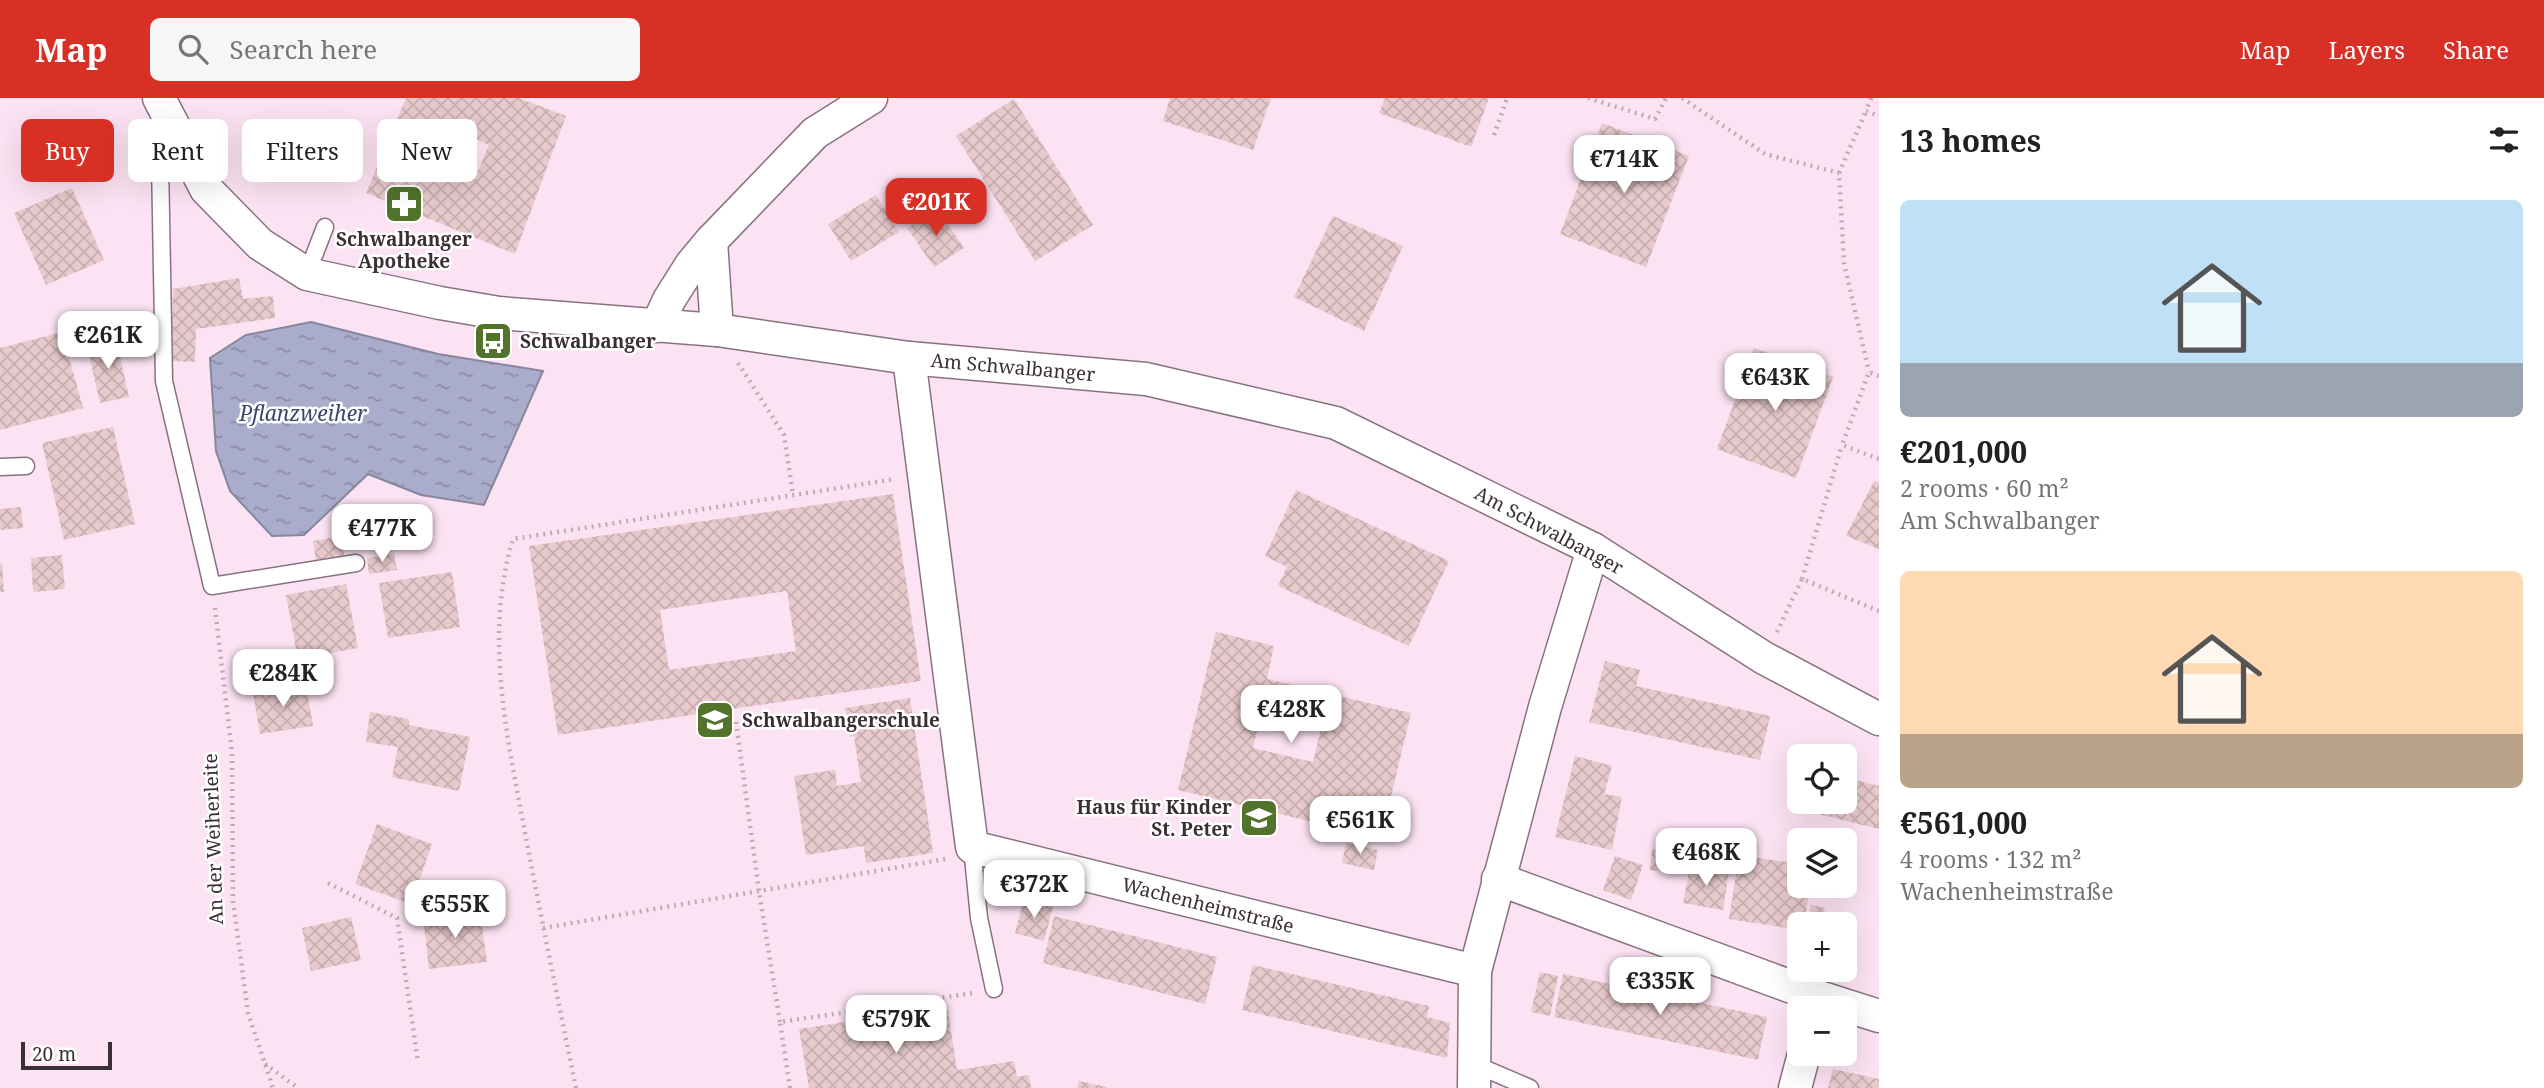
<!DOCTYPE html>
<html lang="en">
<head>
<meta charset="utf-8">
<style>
	body { margin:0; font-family:"Noto Serif",serif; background:#f6f6f6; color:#202124; height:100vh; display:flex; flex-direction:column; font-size:26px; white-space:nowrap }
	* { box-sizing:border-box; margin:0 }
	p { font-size:23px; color:#757577 }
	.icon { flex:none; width:38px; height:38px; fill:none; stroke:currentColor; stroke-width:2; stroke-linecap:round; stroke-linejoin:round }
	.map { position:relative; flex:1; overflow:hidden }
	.details { display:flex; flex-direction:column; background:#fff; width:665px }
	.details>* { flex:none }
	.guide { position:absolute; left:21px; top:21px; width:665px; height:63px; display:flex; gap:14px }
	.controls { position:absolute; left:1787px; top:646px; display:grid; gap:14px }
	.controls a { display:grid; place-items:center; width:70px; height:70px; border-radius:10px; background:#fff; box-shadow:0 7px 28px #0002; font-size:35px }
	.scale { position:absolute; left:21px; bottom:18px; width:91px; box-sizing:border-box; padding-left:7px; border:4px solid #392f35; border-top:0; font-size:19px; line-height:24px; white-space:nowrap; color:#392f35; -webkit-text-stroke:5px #fff; paint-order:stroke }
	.price { position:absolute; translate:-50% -60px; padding:0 16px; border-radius:14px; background:#fff; color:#222; font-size:23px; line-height:46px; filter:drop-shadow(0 2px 4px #0008) }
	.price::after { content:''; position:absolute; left:50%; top:42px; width:21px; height:16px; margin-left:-10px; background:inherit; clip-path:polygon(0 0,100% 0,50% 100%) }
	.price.on { background:#d93025; color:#fff }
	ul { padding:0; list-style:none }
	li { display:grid; align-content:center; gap:14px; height:371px; padding:0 21px }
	li span { display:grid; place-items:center; height:217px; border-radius:10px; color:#555 }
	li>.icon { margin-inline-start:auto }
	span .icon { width:126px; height:126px; fill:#fffc; stroke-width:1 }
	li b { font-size:30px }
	h2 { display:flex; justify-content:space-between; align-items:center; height:84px; padding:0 21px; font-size:30px }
	.tag { padding:0 24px; border-radius:10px; background:#fff; box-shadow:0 7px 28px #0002; font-size:24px; line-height:63px }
	.tag.on { background:#d93025; color:#fff }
	header { display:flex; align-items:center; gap:42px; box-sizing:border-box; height:98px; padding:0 35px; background:#d93025; color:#fff }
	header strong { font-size:33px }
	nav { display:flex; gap:38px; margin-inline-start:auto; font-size:24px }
	.search { width:490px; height:63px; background:#f6f6f6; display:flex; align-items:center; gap:18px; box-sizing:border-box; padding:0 24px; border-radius:10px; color:#757577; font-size:26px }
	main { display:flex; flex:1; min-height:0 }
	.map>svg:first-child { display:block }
	.water { fill:url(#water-ripples); stroke:#87869d; stroke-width:2 }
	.building { fill:url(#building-cross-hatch); fill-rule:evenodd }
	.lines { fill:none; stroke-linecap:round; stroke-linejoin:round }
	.lane-casing { stroke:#887280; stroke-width:19 }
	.street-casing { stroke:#887280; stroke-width:35 }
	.path { stroke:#beaab7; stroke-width:4.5; stroke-dasharray:2 5; stroke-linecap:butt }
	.lane { stroke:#fff; stroke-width:16 }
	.street { stroke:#fff; stroke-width:32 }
	.labels { text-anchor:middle; stroke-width:5; stroke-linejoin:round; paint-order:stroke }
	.poi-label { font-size:19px; font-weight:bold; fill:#392f35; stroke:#fff; text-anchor:start }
	.street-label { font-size:19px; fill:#392f35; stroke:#fff }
	.water-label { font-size:21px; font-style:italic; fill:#3f426c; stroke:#fff }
</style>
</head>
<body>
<header>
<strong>Map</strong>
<div class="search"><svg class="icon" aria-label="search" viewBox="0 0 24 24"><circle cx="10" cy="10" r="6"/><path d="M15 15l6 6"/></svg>Search here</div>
<nav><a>Map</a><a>Layers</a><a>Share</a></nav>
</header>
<main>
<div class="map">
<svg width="1879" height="990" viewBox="0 0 1879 990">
	<defs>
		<pattern id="water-ripples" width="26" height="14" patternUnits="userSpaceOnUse" patternTransform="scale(1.75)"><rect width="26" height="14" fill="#a9acca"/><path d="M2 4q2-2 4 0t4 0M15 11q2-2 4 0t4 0" fill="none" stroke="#8b8ca5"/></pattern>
		<pattern id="building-cross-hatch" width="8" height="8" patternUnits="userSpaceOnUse" patternTransform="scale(1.75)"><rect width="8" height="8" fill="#e8cacd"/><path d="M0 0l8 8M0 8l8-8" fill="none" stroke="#c8aeb1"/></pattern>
	</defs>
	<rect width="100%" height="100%" fill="#fce3f3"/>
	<polygon class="water" points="311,224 438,256 543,273 484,407 421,397 368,376 304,437 272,438 230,393 216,353 210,260 246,237"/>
	<g class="building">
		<path d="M406 0H519L566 18 515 156 366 95ZM461 35 489 47 477 75 449 63Z"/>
		<polygon points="1170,0 1271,0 1253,52 1163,23"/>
		<polygon points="1385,0 1489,0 1471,49 1379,15"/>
		<polygon points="1014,1 1093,127 1035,163 956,38"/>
		<polygon points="1602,25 1689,58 1646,169 1560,136"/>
		<polygon points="72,90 104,162 46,187 14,115"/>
		<polygon points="876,97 899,134 851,163 828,126"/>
		<polygon points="937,110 964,150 934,169 907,130"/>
		<polygon points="1333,118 1403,148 1364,233 1294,199"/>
		<polygon points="239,180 243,201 273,198 275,220 196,231 195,264 171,263 173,191"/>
		<polygon points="62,234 83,310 0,332 0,250"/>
		<polygon points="116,241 129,299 100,305 87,248"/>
		<polygon points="1754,250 1833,279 1796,380 1717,351"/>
		<polygon points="113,329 135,426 64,442 42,345"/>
		<polygon points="1874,383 1879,385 1879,451 1846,438"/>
		<polygon points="1296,392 1449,463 1409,548 1278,488 1287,469 1265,458"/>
		<path d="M893 396 921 583 558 637 529 448ZM787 493 796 553 669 572 660 512Z"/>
		<polygon points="21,409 23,430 0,432 0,411"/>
		<polygon points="341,438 344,457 316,462 313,443"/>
		<polygon points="394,456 397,472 369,476 367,460"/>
		<polygon points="62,457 65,491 33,494 31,460"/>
		<polygon points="0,466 2,466 4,494 0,494"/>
		<polygon points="452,474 460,529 388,540 379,485"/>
		<polygon points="346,486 358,550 298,561 286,497"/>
		<path d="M1216 534 1274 548 1267 581 1411 615 1381 740 1178 692ZM1264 603 1324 617 1313 664 1253 650Z"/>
		<polygon points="1605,563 1640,572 1636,588 1770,618 1760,662 1589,624"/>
		<polygon points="306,587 313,628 260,636 253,595"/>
		<polygon points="910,600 933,755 866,765 864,748 806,757 794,678 835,672 837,688 861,684 854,638 850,639 845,610"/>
		<polygon points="370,614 409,621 409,627 470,639 459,693 392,679 398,649 366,644"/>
		<polygon points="1575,658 1612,668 1604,696 1622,699 1612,752 1555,739"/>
		<polygon points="1844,679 1879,688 1879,731 1814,715 1817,704 1844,704"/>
		<polygon points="377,726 432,746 411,806 355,786"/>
		<polygon points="1346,745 1378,752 1374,772 1342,765"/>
		<polygon points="1652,751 1675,754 1672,774 1650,772"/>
		<polygon points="1739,757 1799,766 1799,788 1810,788 1804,826 1799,826 1799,832 1729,821"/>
		<polygon points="1615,758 1643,767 1631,802 1603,792"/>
		<polygon points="1690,768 1729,774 1723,812 1683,805"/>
		<polygon points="1024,801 1053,809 1044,843 1015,835"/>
		<polygon points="1811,807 1825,810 1822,826 1807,826"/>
		<polygon points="480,813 487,864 429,871 423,820"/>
		<polygon points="1054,818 1217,859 1205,906 1043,865"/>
		<polygon points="351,819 361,862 311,873 302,830"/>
		<polygon points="1253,867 1429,908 1427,919 1450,925 1447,960 1242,912"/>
		<polygon points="1540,874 1558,878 1550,918 1531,914"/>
		<polygon points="1563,876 1767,919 1758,962 1554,919"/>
		<polygon points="947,908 957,972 1014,963 1017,979 1029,977 1031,990 809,990 799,931"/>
		<polygon points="1833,971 1879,981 1879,990 1828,990"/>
		<polygon points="1079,983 1107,989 1107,990 1077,990"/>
	</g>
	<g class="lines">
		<defs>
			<g id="lane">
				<polyline points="179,42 160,63 164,283 212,488 356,465"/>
				<polyline points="307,176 325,129"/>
				<polyline points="0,369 26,368"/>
				<polyline points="972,749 979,820 994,891"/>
				<polyline points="1474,966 1530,990"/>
			</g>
			<g id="street">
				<polyline points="159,0 206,91 260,146 307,176 440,205 499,215 717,232 909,260 1146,281 1336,325 1593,451 1764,560 1879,621"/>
				<polyline points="711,143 717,232"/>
				<polyline points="657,228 669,202 691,167 711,143 815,35 871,0"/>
				<polyline points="909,260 972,749 1475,873"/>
				<polyline points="1498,781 1819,899 1879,918"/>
				<polyline points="1474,990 1475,873 1545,609 1593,451"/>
				<polyline points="1795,990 1804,956"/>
			</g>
		</defs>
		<use href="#lane" class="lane-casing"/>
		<use href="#street" class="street-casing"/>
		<g class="path">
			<polyline points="1588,0 1655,21 1666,0"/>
			<polyline points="1682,0 1765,56 1839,75 1844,165 1869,274"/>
			<polyline points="1871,0 1866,13 1879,18"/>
			<polyline points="1494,37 1507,0"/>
			<polyline points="1839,75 1866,13"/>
			<polyline points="738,265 784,337 793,397"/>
			<polyline points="1879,278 1869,274 1842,347 1879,361"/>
			<polyline points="1802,481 1842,347"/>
			<polyline points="215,510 232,655 233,803 248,915 273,990"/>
			<polyline points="1777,534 1802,481 1879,513"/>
			<polyline points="736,624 759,793 780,924"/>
			<polyline points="328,785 397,820 418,964"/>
			<polyline points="543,830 946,761"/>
			<polyline points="265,966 298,990"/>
			<path d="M576 990C559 907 542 824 526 740 508 642 483 540 513 441L896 381"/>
			<polyline points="790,990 780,924 973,895"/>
		</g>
		<use href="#lane" class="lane"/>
		<use href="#street" class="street"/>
	</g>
	<defs>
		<symbol id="pharmacy-square" viewBox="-11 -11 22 22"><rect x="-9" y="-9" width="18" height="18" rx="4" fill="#51732b" stroke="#fff"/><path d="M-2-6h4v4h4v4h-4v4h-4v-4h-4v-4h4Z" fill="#fff"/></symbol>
		<symbol id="bus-square" viewBox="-11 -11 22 22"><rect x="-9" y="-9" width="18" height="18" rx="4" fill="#51732b" stroke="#fff"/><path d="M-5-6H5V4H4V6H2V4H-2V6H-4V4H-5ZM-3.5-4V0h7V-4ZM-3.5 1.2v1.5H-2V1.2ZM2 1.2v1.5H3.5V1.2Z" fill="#fff"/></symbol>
		<symbol id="school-square" viewBox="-11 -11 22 22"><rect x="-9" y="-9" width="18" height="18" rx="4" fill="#51732b" stroke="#fff"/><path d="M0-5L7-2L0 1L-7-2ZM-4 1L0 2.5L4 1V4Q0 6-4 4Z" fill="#fff"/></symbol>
	</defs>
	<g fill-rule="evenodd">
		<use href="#pharmacy-square" x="382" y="84" width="44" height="44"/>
		<use href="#bus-square" x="471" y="221" width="44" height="44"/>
		<use href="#school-square" x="693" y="600" width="44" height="44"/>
		<use href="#school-square" x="1237" y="698" width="44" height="44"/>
	</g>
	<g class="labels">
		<g class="poi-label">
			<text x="404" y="148" text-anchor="middle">Schwalbanger<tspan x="404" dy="22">Apotheke</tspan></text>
			<text x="520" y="250">Schwalbanger</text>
			<text x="742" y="629">Schwalbangerschule</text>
			<text x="1232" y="716" text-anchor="end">Haus für Kinder<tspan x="1232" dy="22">St. Peter</tspan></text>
		</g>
		<g class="street-label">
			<text transform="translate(1013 269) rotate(5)" y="7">Am Schwalbanger</text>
			<text transform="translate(1549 432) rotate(28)" y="7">Am Schwalbanger</text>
			<text transform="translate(213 741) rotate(-92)" y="7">An der Weiherleite</text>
			<text transform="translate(1208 807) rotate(14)" y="7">Wachenheimstraße</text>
		</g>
		<g class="water-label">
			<text x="303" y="323">Pflanzweiher</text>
		</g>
	</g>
</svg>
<div class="controls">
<a><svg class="icon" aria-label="locate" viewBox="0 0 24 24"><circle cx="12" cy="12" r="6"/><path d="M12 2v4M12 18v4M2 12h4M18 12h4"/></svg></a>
<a><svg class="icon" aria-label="layers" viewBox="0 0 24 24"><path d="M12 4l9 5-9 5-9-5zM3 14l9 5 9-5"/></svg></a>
<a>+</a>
<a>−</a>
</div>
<div class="scale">20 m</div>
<b class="price" style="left:1624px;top:97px">€714K</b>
<b class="price on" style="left:936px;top:140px">€201K</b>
<b class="price" style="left:108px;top:273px">€261K</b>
<b class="price" style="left:1775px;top:315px">€643K</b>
<b class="price" style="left:382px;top:466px">€477K</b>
<b class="price" style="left:283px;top:611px">€284K</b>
<b class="price" style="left:1291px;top:647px">€428K</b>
<b class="price" style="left:1360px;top:758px">€561K</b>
<b class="price" style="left:1706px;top:790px">€468K</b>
<b class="price" style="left:1034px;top:822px">€372K</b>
<b class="price" style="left:455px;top:842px">€555K</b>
<b class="price" style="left:1660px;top:919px">€335K</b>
<b class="price" style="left:896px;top:957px">€579K</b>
<div class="guide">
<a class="tag on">Buy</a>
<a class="tag">Rent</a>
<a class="tag">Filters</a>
<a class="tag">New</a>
</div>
</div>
<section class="details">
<h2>13 homes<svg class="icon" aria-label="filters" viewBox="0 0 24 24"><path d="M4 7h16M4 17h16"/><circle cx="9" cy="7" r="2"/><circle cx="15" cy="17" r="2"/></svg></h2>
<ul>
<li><span style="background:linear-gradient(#bfe0f5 75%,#9aa5b1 0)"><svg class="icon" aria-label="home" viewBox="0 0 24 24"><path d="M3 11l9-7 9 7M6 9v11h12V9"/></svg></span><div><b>€201,000</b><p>2 rooms · 60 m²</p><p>Am Schwalbanger</p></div></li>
<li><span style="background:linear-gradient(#ffd9b3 75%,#b9a48a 0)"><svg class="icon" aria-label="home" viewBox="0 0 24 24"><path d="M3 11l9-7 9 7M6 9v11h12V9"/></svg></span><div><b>€561,000</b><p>4 rooms · 132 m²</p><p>Wachenheimstraße</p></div></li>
</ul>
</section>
</main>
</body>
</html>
